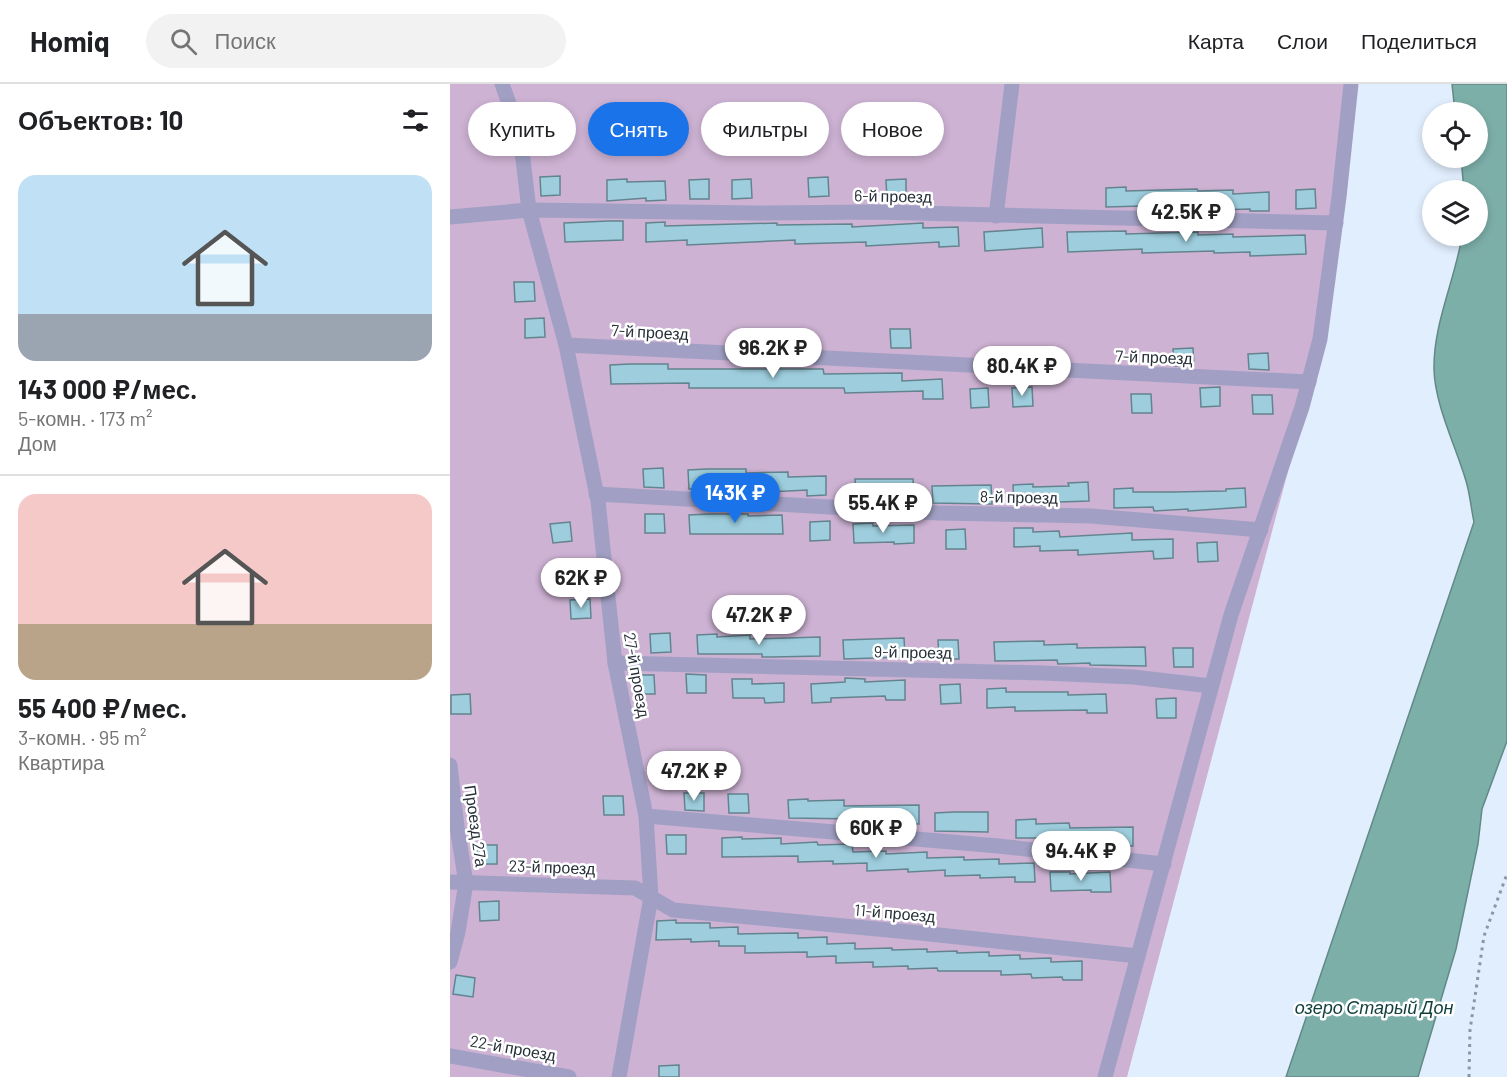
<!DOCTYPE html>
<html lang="ru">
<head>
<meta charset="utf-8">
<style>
	body { margin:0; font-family:Barlow,sans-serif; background:#f2f2f2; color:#202124; height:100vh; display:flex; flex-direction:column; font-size:22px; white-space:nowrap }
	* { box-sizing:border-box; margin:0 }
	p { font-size:20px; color:#757577 }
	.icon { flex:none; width:33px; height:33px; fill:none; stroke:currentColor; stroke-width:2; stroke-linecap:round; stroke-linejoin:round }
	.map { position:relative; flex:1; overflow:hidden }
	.panel { display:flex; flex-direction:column; background:#fff; width:450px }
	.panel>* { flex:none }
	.top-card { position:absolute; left:18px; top:18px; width:570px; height:54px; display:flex; gap:12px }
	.fabs { position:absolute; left:972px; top:18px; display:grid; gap:12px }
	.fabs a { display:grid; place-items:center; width:66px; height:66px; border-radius:50%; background:#fff; box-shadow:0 3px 9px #0003; font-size:30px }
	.price { position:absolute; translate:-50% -51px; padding:0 14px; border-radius:21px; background:#fff; color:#222; font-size:20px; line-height:39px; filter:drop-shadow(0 2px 3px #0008) }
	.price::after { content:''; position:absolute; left:50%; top:36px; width:18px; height:14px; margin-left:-9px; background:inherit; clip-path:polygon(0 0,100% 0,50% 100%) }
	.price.on { background:#1a73e8; color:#fff }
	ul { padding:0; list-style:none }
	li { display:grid; align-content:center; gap:12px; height:318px; padding:0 18px }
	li+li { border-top:2px solid #e0e0e0 }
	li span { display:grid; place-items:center; height:186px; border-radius:18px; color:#555 }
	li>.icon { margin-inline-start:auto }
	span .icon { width:108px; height:108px; fill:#fffc; stroke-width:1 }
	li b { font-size:26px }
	h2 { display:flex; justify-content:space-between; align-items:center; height:72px; padding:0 18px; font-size:26px }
	.chip { padding:0 21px; border-radius:27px; background:#fff; box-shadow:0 3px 9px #0003; font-size:21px; line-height:54px }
	.chip.on { background:#1a73e8; color:#fff }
	header { display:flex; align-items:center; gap:36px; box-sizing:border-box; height:84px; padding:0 30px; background:#fff; border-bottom:2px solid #e0e0e0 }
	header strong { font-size:28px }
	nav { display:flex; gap:33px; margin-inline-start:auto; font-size:21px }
	.search { width:420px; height:54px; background:#f2f2f2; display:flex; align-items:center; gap:15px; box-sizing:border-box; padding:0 21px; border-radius:33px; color:#757577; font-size:22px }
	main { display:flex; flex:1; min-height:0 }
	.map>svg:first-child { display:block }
	.green { fill:#cdb2d3 }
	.water { fill:#7dafa9; stroke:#638987; stroke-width:1.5 }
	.building { fill:#9ecede; stroke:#63848f; stroke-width:1.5 }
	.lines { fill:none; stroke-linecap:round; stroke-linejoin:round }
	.path { stroke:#8c97a3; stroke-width:3; stroke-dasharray:3 4.5; stroke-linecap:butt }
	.minor { stroke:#a1a0c4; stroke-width:15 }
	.labels { text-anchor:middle; stroke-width:5; stroke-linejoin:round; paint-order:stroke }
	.street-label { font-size:16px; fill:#272f38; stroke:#fff }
	.water-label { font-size:18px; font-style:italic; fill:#12413d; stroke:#fff }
</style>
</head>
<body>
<header>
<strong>Homiq</strong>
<div class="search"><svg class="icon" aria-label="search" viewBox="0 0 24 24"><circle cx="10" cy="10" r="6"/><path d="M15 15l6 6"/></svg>Поиск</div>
<nav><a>Карта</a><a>Слои</a><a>Поделиться</a></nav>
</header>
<main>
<section class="panel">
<h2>Объектов: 10<svg class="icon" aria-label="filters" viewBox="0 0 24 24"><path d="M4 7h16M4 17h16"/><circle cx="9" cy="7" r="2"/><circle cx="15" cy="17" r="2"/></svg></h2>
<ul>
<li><span style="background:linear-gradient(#bfe0f5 75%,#9aa5b1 0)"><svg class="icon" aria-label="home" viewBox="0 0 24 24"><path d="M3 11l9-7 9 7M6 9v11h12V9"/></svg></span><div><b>143 000 ₽/мес.</b><p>5-комн. · 173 m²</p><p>Дом</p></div></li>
<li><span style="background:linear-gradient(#f6c9c9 70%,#b9a48a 0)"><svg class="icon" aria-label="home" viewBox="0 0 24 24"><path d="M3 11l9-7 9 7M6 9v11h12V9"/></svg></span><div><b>55 400 ₽/мес.</b><p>3-комн. · 95 m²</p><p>Квартира</p></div></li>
</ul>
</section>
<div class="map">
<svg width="1057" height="993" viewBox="0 0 1057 993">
	<rect width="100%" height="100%" fill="#e1eefd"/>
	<polygon class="green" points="0,0 907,0 871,263 677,993 0,993"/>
	<path class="water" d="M1002 0H1057V657L1032 725 1028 760 1006 865 968 993H836L1024 438C1021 424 1020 410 1016 397 1006 363 985 321 984 286 983 240 1005 196 1012 152H1028V106H1014L1011 74H1028V28H1005Z"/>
	<g class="building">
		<polygon points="110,92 110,111 91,112 90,93"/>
		<polygon points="378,93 379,112 359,113 358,94"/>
		<polygon points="177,95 177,98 215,97 216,116 196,117 196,114 157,117 157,96"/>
		<polygon points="259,95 259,115 240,115 239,96"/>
		<polygon points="301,95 302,114 282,115 282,96"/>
		<polygon points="456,95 456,114 437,115 436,96"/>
		<polygon points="676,103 676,107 747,105 748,107 783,106 783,110 819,108 819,127 800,127 800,125 764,126 764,123 705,125 692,125 692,122 656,123 656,104"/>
		<polygon points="865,105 866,124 846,125 846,106"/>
		<polygon points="158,137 173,137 173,156 115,158 114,139"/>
		<polygon points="215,138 215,142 327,139 327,141 402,140 402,143 473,139 473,144 508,143 509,162 489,163 489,158 416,162 416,158 345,160 345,156 237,161 237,156 196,158 196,139"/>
		<polygon points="592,144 593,163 535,167 534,148"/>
		<polygon points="676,147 676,150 748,148 748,151 783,150 783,153 855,151 856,170 800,172 800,168 764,169 764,167 692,169 692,165 618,168 617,148"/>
		<polygon points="64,198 84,198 85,217 65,218"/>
		<polygon points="94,234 95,253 75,254 75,235"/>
		<polygon points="440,245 460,245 461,264 441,264"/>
		<polygon points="743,264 744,282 724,282 723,265"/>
		<polygon points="818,269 819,286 799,285 798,270"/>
		<polygon points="180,280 218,280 218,285 373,285 374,290 452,289 452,297 492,295 493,315 473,315 473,307 395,309 394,304 239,304 239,299 161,300 160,281"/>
		<polygon points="582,303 583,322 563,323 562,304"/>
		<polygon points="770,303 770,322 751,323 750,304"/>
		<polygon points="538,304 539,323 521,324 520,305"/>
		<polygon points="681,310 701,310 702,329 682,329"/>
		<polygon points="802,311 822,311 823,330 803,330"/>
		<polygon points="213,384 214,404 194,403 193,385"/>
		<polygon points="258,385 296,385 296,389 338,388 338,393 376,392 376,411 357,412 357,406 318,408 318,403 239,405 238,386"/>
		<polygon points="405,395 463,395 464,414 406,414"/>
		<polygon points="638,398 639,417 609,418 609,421 604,422 589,421 589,419 564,420 563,401 583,400 583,403 619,402 618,399"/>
		<polygon points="541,401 542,420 483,419 482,402"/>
		<polygon points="683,404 683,408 723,408 776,407 776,405 795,404 796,423 738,427 738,425 704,427 703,423 664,424 664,405"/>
		<polygon points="195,430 214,430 215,449 195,449"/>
		<polygon points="259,430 298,430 298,432 332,431 333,450 240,450 239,431"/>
		<polygon points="380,437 380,456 360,457 360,438"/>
		<polygon points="120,438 122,457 103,459 100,440"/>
		<polygon points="423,439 423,442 464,441 464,459 444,460 444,458 404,459 403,440"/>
		<polygon points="564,444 583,444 583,448 609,447 610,453 682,449 682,456 723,455 723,474 704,475 703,467 628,471 628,466 590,467 590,462 564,463"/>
		<polygon points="515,445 516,465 496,465 496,446"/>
		<polygon points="767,458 768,477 748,478 747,459"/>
		<polygon points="140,515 141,534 121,535 120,516"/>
		<polygon points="220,549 221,568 201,569 200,550"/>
		<polygon points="267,550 267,553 300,551 300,555 370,553 370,572 323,573 312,573 312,570 248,570 247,551"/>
		<polygon points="454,554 455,573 394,575 393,556"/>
		<polygon points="488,556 508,556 509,575 489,575"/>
		<polygon points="594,557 594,561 627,560 627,564 695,563 696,582 640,581 640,579 608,580 607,576 545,577 544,558"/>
		<polygon points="723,564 743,564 743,583 724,583"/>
		<polygon points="236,590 256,591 256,609 237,609"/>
		<polygon points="185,591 204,591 205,610 185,610"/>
		<polygon points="395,594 415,595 415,598 455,596 455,616 436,616 435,612 381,614 381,618 362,619 361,600 395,598"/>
		<polygon points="282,595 302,595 302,600 334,599 334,618 315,619 314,614 283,614"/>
		<polygon points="510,600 511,619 491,620 490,601"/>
		<polygon points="556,604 556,608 618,608 618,611 656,610 657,629 637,629 637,626 565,627 565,623 537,624 537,605"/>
		<polygon points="20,610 21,630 1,630 1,611"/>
		<polygon points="726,614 726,634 707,634 706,615"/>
		<polygon points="234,709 254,709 254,727 235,726"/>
		<polygon points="278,710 298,710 299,729 279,729"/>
		<polygon points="153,712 173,712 174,731 154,731"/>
		<polygon points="358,715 358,717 394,716 394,722 469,721 469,740 410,740 409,735 339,734 338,716"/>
		<polygon points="504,728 538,728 538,748 485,747 485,729"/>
		<polygon points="586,735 586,740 619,739 620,744 683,743 683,762 640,762 629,761 629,758 600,758 600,754 566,754 566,736"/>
		<polygon points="216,751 236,751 236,770 217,770"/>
		<polygon points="292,753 292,755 331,754 331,760 367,758 368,761 402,760 403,768 436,767 436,770 477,768 477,774 514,773 514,776 549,775 549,780 584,779 585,798 565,798 565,793 530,794 530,791 495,792 495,786 458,788 458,785 417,787 417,779 383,780 383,777 348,778 348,772 272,773 272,754"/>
		<rect x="27" y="761" width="20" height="19"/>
		<polygon points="600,788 620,788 620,790 660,788 661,808 641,808 641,806 601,807"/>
		<polygon points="49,817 49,836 30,837 29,818"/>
		<polygon points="226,836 226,839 260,839 260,844 288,843 288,850 348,849 348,854 377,853 377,860 405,859 405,865 442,864 442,866 477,865 477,868 507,867 507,869 539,868 539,872 570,871 570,875 601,874 601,878 632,877 632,896 613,896 612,893 582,894 581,890 551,891 551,887 488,887 487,884 458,885 458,882 423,883 423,878 386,879 386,872 357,873 357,868 295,869 295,862 269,862 269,857 241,858 241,855 206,856 207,837"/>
		<polygon points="6,891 25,894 23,913 3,910"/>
		<polygon points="229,981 229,993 209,993 209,982"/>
	</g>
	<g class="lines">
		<polyline class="path" points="1019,993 1020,946 1034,852 1057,790"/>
		<g class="minor">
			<polyline points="52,0 70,50 79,126 116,261 148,417 165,579 196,732 201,813 169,993"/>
			<polyline points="546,132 562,0"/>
			<polyline points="0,133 79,126 308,129 424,128 886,139"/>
			<polyline points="116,261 859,298"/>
			<polyline points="146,410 488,429 641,432 811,446"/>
			<polyline points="165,579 593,589 683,593 761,602"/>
			<polyline points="0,681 7,743 16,799 8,848 0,878"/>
			<polyline points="196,732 548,762 714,780"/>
			<polyline points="0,798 185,804 223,826 470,849 688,872"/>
			<polyline points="0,972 119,993"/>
			<polyline points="655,993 781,531 852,323 870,255 889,113 901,0"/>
		</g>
	</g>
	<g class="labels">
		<g class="street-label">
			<text transform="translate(443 112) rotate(1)" y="6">6-й проезд</text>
			<text transform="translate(200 248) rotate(3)" y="6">7-й проезд</text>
			<text transform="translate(704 273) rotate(2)" y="6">7-й проезд</text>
			<text transform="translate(569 413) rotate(1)" y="6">8-й проезд</text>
			<text transform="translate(463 568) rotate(1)" y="6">9-й проезд</text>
			<text transform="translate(187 591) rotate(80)" y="6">27-й проезд</text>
			<text transform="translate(26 742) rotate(82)" y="6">Проезд 27а</text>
			<text transform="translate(102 783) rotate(2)" y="6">23-й проезд</text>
			<text transform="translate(445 829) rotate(5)" y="6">11-й проезд</text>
			<text transform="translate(63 964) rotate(10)" y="6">22-й проезд</text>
		</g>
		<g class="water-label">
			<text x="924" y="930">озеро Старый Дон</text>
		</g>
	</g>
</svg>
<div class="fabs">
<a><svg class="icon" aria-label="locate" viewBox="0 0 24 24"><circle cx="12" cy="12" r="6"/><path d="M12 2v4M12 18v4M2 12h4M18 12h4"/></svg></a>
<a><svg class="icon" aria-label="layers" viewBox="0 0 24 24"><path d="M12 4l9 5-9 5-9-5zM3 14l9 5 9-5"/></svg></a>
</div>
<b class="price" style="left:736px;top:159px">42.5K ₽</b>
<b class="price" style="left:323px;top:295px">96.2K ₽</b>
<b class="price" style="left:572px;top:313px">80.4K ₽</b>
<b class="price on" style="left:285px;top:440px">143K ₽</b>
<b class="price" style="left:433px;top:450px">55.4K ₽</b>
<b class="price" style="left:131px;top:525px">62K ₽</b>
<b class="price" style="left:309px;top:562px">47.2K ₽</b>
<b class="price" style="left:244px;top:718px">47.2K ₽</b>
<b class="price" style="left:426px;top:775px">60K ₽</b>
<b class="price" style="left:631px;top:798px">94.4K ₽</b>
<div class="top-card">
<a class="chip">Купить</a>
<a class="chip on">Снять</a>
<a class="chip">Фильтры</a>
<a class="chip">Новое</a>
</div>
</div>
</main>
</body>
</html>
